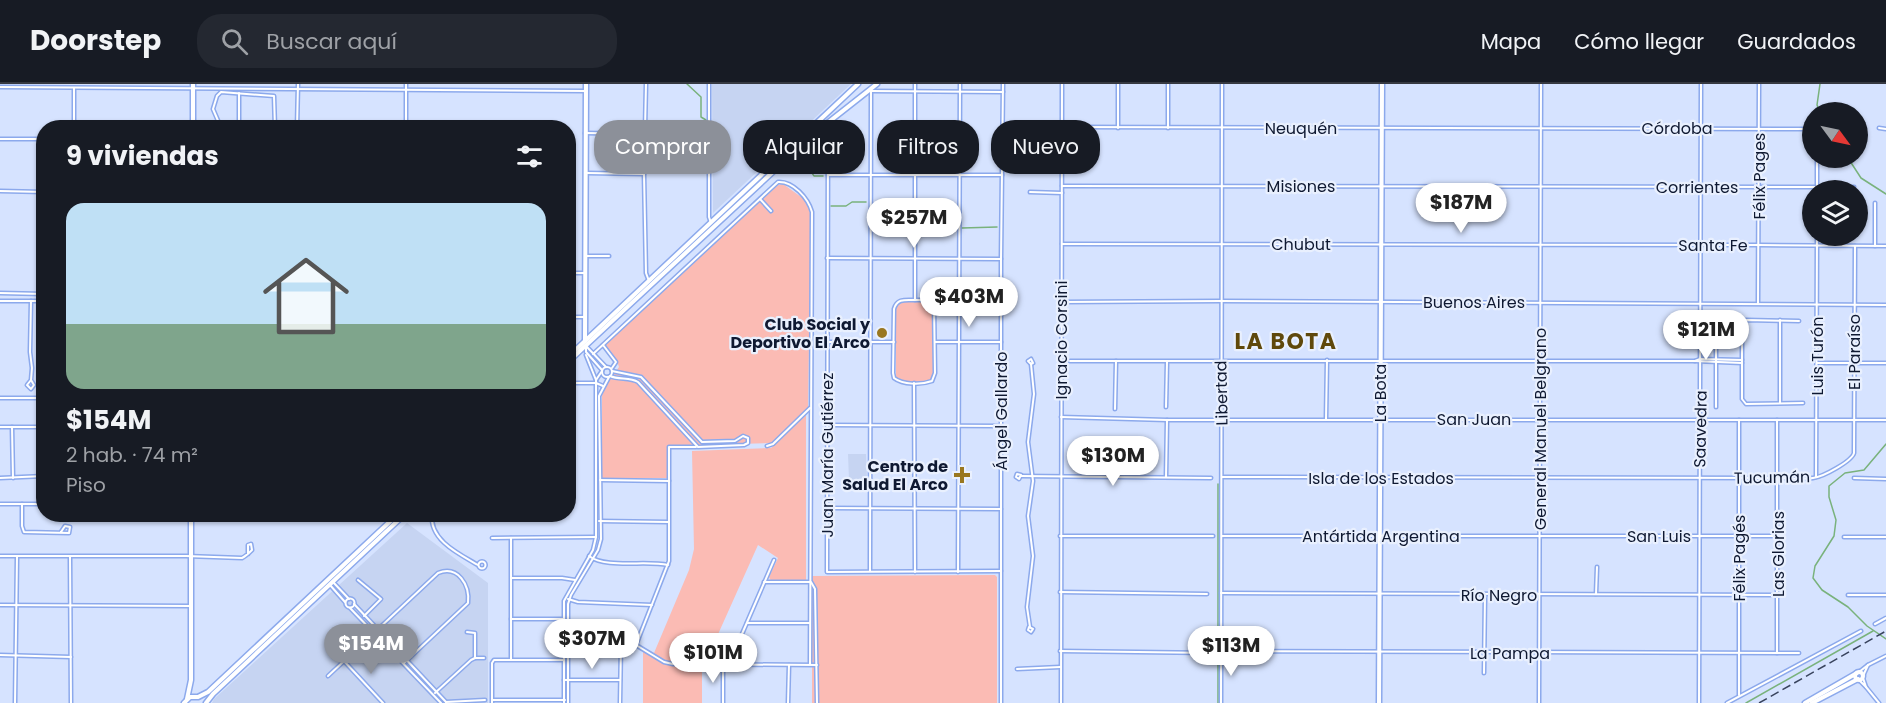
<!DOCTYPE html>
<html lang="es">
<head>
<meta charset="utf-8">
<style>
	body { margin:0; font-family:Poppins,sans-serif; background:#242831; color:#f1f3f6; height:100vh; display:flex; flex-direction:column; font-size:22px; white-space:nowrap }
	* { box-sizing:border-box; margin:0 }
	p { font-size:20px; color:#9ea1a6 }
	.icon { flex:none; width:33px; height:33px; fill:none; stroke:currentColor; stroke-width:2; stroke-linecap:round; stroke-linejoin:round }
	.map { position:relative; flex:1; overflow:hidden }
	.side { position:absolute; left:36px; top:36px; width:540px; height:402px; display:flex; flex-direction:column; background:#171b24; border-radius:24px; box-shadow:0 2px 4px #0004 }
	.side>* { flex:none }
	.guide { position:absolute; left:594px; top:36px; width:570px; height:54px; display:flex; gap:12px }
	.needle { width:39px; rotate:123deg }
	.tools { position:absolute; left:1802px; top:18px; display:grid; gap:12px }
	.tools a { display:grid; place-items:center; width:66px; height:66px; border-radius:50%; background:#171b24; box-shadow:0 2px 4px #0004; font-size:30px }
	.price { position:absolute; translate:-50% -51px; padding:0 14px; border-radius:21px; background:#fff; color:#222; font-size:20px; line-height:39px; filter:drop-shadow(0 2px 3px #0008) }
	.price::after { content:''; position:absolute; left:50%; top:36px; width:18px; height:14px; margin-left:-9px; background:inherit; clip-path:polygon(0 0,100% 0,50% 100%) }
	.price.active { background:#8c9099; color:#fff }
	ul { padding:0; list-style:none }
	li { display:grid; align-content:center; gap:12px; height:318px; padding:0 30px }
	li+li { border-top:2px solid #363941 }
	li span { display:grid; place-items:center; height:186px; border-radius:18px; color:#555 }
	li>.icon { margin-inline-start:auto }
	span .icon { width:108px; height:108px; fill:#fffc; stroke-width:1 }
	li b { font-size:26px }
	h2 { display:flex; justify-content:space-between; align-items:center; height:72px; padding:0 30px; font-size:26px }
	.tag { padding:0 21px; border-radius:24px; background:#171b24; box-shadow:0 2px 4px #0004; font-size:21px; line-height:54px }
	.tag.active { background:#8c9099; color:#fff }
	header { display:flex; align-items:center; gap:36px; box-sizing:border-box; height:84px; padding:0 30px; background:#171b24; border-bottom:2px solid #363941 }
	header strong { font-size:28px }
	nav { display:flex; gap:33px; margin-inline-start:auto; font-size:21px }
	.search { width:420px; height:54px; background:#242831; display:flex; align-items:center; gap:15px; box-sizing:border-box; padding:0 21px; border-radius:24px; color:#9ea1a6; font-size:22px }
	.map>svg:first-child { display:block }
	.built { fill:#c6d4f2 }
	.green { fill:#fbbbb4 }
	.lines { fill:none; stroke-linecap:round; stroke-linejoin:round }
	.stream { stroke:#79b27c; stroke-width:1.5 }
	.street-casing { stroke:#8ca9ec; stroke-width:5 }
	.secondary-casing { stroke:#8ca9ec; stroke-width:7 }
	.street { stroke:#fff; stroke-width:2 }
	.secondary { stroke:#fff; stroke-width:4 }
	.rail { stroke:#38435d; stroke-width:1.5; stroke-dasharray:9 4.5; stroke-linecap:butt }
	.poi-dot { fill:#997720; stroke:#e9f0fe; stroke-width:2 }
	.labels { text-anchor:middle; stroke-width:4.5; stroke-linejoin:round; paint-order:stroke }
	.street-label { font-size:16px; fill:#0f1932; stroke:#e9f0fe }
	.poi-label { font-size:16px; font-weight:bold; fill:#0f1932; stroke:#e9f0fe; text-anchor:end }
	.district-label { font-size:22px; font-weight:bold; letter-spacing:1.5px; fill:#60490b; stroke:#e9f0fe }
</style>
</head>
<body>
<header>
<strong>Doorstep</strong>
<div class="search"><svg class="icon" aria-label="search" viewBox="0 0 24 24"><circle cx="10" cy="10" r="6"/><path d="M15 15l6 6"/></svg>Buscar aquí</div>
<nav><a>Mapa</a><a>Cómo llegar</a><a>Guardados</a></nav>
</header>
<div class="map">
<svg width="1886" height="619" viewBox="0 0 1886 619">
	<rect width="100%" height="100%" fill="#d6e3ff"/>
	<g class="built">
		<polygon points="712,0 851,0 713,129"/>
		<polygon points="848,370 866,370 867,395 849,396"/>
		<polygon points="407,439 488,499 488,619 212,619 214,615"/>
	</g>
	<g class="green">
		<polygon points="783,100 804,115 811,130 808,324 772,359 668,362 668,394 602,394 602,312 604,304 619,283 617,277 606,264 606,259 778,101"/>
		<path d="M902 218H929L934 223 933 288C932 293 933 295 928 297 920 300 902 298 896 293V223Z"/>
		<polygon points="806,331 806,496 771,497 769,493 778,474 758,461 702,586 702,619 643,619 643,563 654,569 689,486 694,465 692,367 771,364"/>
		<polygon points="995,491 997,493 997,619 812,619 812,492"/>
	</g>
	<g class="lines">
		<g class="stream">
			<polyline points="687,0 701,13 701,33 706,36"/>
			<polyline points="1820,28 1817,21 1820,0"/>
			<polyline points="1848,74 1861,94 1886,110"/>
			<path d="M790 82C801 80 809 82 814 92H823"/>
			<polyline points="831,122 846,122 852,118 866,118"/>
			<polyline points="874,137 910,143"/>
			<polyline points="920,143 955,143"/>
			<polyline points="962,144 997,143"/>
			<polyline points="1886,360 1864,386 1845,389 1829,402 1829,413 1836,436 1834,452 1815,482 1813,494 1822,506 1848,523 1867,542 1886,555"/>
			<polyline points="1218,619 1218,400"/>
			<polyline points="1746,619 1873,547"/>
		</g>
		<defs>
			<g id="street">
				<polyline points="646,0 644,90 646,189 649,197"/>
				<polyline points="709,0 709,133 711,139"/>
				<polyline points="1118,0 1118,44"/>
				<polyline points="0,3 586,7"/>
				<polyline points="871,7 1003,8"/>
				<polyline points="827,39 828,49 827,488 1001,487"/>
				<polyline points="1061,43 1812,45"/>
				<polyline points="74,44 74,4"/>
				<polyline points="219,44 219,39 213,25 217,12 221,8 274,12 275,44"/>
				<polyline points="239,44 239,9"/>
				<polyline points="297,44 298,0"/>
				<polyline points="406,44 406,0"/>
				<polyline points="1168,44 1168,0"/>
				<polyline points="1879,44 1886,45"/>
				<polyline points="585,49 645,50"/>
				<polyline points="0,55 44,55"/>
				<polyline points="1021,73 1061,73"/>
				<polyline points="587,89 644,90"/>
				<polyline points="828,91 1002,91"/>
				<polyline points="1062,102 1854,103"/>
				<polyline points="1817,106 1817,74"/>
				<polyline points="0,107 44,108"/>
				<polyline points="1030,108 1062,109"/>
				<polyline points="760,115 771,127"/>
				<polyline points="1875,119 1875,162"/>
				<polyline points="1062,160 1759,161 1886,162"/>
				<polyline points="585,172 609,172"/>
				<polyline points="827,174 1001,175"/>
				<polyline points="568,189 585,189"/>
				<polyline points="0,209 44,210"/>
				<path d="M915 216H927L934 220 935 289 932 297C921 301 903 301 894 294L893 289 894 225C897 214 906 216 915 216Z"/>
				<polyline points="915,216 915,0"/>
				<polyline points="0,217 44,217"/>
				<polyline points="1062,218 1221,217 1886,221"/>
				<polyline points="1758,219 1759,0"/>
				<polyline points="1716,230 1716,323"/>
				<polyline points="568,233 584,233"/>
				<polyline points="1799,237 1746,236 1742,239 1742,315 1746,320 1803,319"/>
				<polyline points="827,258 894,258"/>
				<polyline points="935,258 1001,258"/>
				<polyline points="603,261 616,278 612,284"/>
				<polyline points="586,262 586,268 602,286"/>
				<polyline points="586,262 606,283"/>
				<path d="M593 270 778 98C793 97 808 114 812 128L810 580"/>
				<polyline points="586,271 596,296"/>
				<polygon points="1031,275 1033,279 1031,280 1028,277"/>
				<polyline points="1070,277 1695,277 1742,279"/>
				<polyline points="1695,277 1700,275 1742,276"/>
				<polyline points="1817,279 1886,279"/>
				<circle cx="607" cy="288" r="5"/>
				<path d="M610 292C619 296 630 293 638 298L698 363 744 361 748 359V354L743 352 735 357 702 358 641 293 612 287"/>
				<polyline points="31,296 34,301 31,305 27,301 31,296 32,284 30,268 31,217"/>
				<polyline points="568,299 596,299 603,302"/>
				<polyline points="914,299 915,488"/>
				<polyline points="0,314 44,314"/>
				<polyline points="1780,319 1780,236"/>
				<polyline points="1166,323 1167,278"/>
				<polyline points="1115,325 1116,277"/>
				<polyline points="1061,333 1167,336 1886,336"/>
				<polyline points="1326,335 1327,276"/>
				<polyline points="1739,336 1739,611"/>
				<polyline points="827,341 1001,342"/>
				<polyline points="0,343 44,343"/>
				<polyline points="12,343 13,394"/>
				<polyline points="767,362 773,360 810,324"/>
				<polygon points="1017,390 1021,391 1019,395 1016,393"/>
				<polyline points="1021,392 1211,394"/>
				<polyline points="1166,393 1167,336"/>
				<path d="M1222 393 1778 394C1790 394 1802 396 1813 394 1823 393 1852 377 1854 369L1855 162"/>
				<polyline points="1816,393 1817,152"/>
				<polyline points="0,394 44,392"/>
				<polyline points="1854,394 1886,395"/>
				<polyline points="600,396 669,397"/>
				<polyline points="0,420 44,420"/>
				<polyline points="22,420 22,442 24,448 69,449 70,443 65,442 61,448"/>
				<polyline points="827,424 1001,425"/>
				<path d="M432 430C429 456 459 470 478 481"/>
				<polyline points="599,437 668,438"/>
				<polyline points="1060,452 1213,452"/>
				<polyline points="1222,452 1778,452"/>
				<polyline points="1844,453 1886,453"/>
				<polyline points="492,454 596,453"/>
				<polyline points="511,454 511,575"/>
				<path d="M0 472H186L242 474C246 472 249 469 252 466L251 460 248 461V470"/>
				<path d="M589 472C606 485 646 476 668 481"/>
				<polyline points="70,473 71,619"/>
				<circle cx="482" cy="481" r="3.5"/>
				<polyline points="870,487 871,7"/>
				<polyline points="958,488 960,0"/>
				<polyline points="512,494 562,494 575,496"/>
				<polyline points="358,496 381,515 364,532"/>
				<polyline points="333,498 349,515"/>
				<polyline points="764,498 811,498 815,505 817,619"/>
				<polyline points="330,501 345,518"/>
				<polyline points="1060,508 1207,510"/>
				<polyline points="1221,509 1778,511"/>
				<polyline points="1596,510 1597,483"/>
				<polyline points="1848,511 1886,511"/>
				<circle cx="350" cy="519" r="4.5"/>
				<polyline points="568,515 578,518 652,521"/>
				<polyline points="354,520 446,618"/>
				<polyline points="0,521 191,522"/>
				<polyline points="350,524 441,619"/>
				<polyline points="511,535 564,535"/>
				<polyline points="747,539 809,539"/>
				<polyline points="1875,540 1886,534"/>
				<polygon points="1029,543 1033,545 1031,548 1028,546"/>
				<polyline points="1030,543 1027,523 1033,472 1028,432 1033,397 1028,358 1034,310 1031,280"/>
				<polyline points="467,548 475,549 475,574"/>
				<polyline points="636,561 669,477 669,363 696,363"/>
				<polyline points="567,562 636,561 664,578 673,580 817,581"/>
				<polyline points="1060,567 1214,569"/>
				<polyline points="1221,567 1799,569"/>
				<polyline points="1777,569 1777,336"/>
				<polyline points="0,571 71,573"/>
				<polyline points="344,577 383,619"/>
				<polyline points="729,580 774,476"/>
				<polyline points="1868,581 1886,572"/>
				<polyline points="1017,585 1060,583"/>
				<polyline points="1859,588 1868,581 1863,592"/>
				<polyline points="1484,589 1485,511"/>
				<path d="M328 592 438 489C458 481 470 501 468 519L404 579"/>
				<polyline points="564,596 620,596"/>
				<polyline points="1859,596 1866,603 1863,594"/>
				<polyline points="1866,603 1879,619"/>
				<polyline points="435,609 471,576 475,574 484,574"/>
				<polyline points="493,616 565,616"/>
				<polyline points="446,618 485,616"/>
				<polyline points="15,619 17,473"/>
				<polyline points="492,619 492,579 494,576 564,576"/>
				<polyline points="564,619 564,517 593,466 596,453 596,296 602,287"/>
				<polyline points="568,619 568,520 571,511 598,466 601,455 599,312 609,293"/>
				<polyline points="620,619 621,561"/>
				<polyline points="723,619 723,580"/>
				<polyline points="788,619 789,581"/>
				<polyline points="1001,619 1001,175 1003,0"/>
				<polyline points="1061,619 1062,0"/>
				<polyline points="1221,619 1222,0"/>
				<polyline points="1539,619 1541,0"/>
				<polyline points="1699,619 1701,0"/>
				<polyline points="1727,619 1861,547"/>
			</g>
			<g id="secondary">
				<polyline points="193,44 193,0"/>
				<polyline points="585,257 586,0"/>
				<polyline points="568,273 858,0"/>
				<polyline points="568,278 816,48 877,0"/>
				<circle cx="1859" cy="592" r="4"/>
				<polyline points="187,615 191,596 191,430"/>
				<polyline points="184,619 190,613 198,613 208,608 398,430"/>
				<polyline points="206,619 213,610 405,430"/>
				<polyline points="1379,619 1382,0"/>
				<polyline points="1805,619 1857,589"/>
				<polyline points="1812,619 1858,595"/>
			</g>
		</defs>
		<use href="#street" class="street-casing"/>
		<use href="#secondary" class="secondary-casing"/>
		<use href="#street" class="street"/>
		<use href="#secondary" class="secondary"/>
		<polyline class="rail" points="1759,619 1886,547"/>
	</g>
	<g class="poi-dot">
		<circle cx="882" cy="249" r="6"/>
		<path d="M959 382h6v6h6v6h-6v6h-6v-6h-6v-6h6z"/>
	</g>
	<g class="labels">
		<g class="street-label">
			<text x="1301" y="50">Neuquén</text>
			<text x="1677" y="50">Córdoba</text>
			<text transform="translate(1759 92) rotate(-90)" y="6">Félix Pages</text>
			<text x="1301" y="108">Misiones</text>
			<text x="1697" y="109">Corrientes</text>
			<text x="1301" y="166">Chubut</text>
			<text x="1713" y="167">Santa Fe</text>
			<text x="1474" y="224">Buenos Aires</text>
			<text transform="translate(1061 256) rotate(-90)" y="6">Ignacio Corsini</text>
			<text transform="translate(1854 268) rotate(-90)" y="6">El Paraíso</text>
			<text transform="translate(1817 272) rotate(-90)" y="6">Luis Turón</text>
			<text transform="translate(1221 309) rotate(-91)" y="6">Libertad</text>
			<text transform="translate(1380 309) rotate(-90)" y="6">La Bota</text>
			<text transform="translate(1001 327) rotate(-90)" y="6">Ángel Gallardo</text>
			<text x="1474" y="341">San Juan</text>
			<text transform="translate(1540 345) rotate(-90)" y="6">General Manuel Belgrano</text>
			<text transform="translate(1700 345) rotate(-89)" y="6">Saavedra</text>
			<text transform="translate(827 371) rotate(-90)" y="6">Juan María Gutiérrez</text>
			<text transform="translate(1772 393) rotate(-1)" y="6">Tucumán</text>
			<text x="1381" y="400">Isla de los Estados</text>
			<text x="1381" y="458">Antártida Argentina</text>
			<text x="1659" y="458">San Luis</text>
			<text transform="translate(1778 470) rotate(-90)" y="6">Las Glorias</text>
			<text transform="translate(1739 474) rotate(-90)" y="6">Félix Pagés</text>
			<text x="1499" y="517">Río Negro</text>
			<text x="1510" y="575">La Pampa</text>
		</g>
		<g class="poi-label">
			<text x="870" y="246">Club Social y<tspan x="870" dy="18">Deportivo El Arco</tspan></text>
			<text x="948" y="388">Centro de<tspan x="948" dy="18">Salud El Arco</tspan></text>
		</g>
		<g class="district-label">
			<text x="1286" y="265">LA BOTA</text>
		</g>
	</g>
</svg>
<div class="tools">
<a><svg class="needle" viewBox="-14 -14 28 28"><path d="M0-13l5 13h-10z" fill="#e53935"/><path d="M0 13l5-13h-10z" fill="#9ea1a6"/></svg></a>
<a><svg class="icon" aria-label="layers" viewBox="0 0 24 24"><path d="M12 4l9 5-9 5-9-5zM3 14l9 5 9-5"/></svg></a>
</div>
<b class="price" style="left:1461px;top:150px">$187M</b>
<b class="price" style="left:914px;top:165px">$257M</b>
<b class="price" style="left:969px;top:244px">$403M</b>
<b class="price" style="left:1706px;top:277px">$121M</b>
<b class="price" style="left:1113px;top:403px">$130M</b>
<b class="price" style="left:592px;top:586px">$307M</b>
<b class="price active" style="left:371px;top:591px">$154M</b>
<b class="price" style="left:1231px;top:593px">$113M</b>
<b class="price" style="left:713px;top:600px">$101M</b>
<div class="guide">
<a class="tag active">Comprar</a>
<a class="tag">Alquilar</a>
<a class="tag">Filtros</a>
<a class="tag">Nuevo</a>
</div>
<section class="side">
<h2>9 viviendas<svg class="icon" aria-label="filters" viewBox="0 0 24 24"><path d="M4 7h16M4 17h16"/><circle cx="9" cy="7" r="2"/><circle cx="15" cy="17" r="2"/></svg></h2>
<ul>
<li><span style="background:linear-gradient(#bfe0f5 65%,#7fa58c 0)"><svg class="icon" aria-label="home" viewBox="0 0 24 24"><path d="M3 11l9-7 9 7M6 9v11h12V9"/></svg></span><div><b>$154M</b><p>2 hab. · 74 m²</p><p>Piso</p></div></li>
</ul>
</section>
</div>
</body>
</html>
